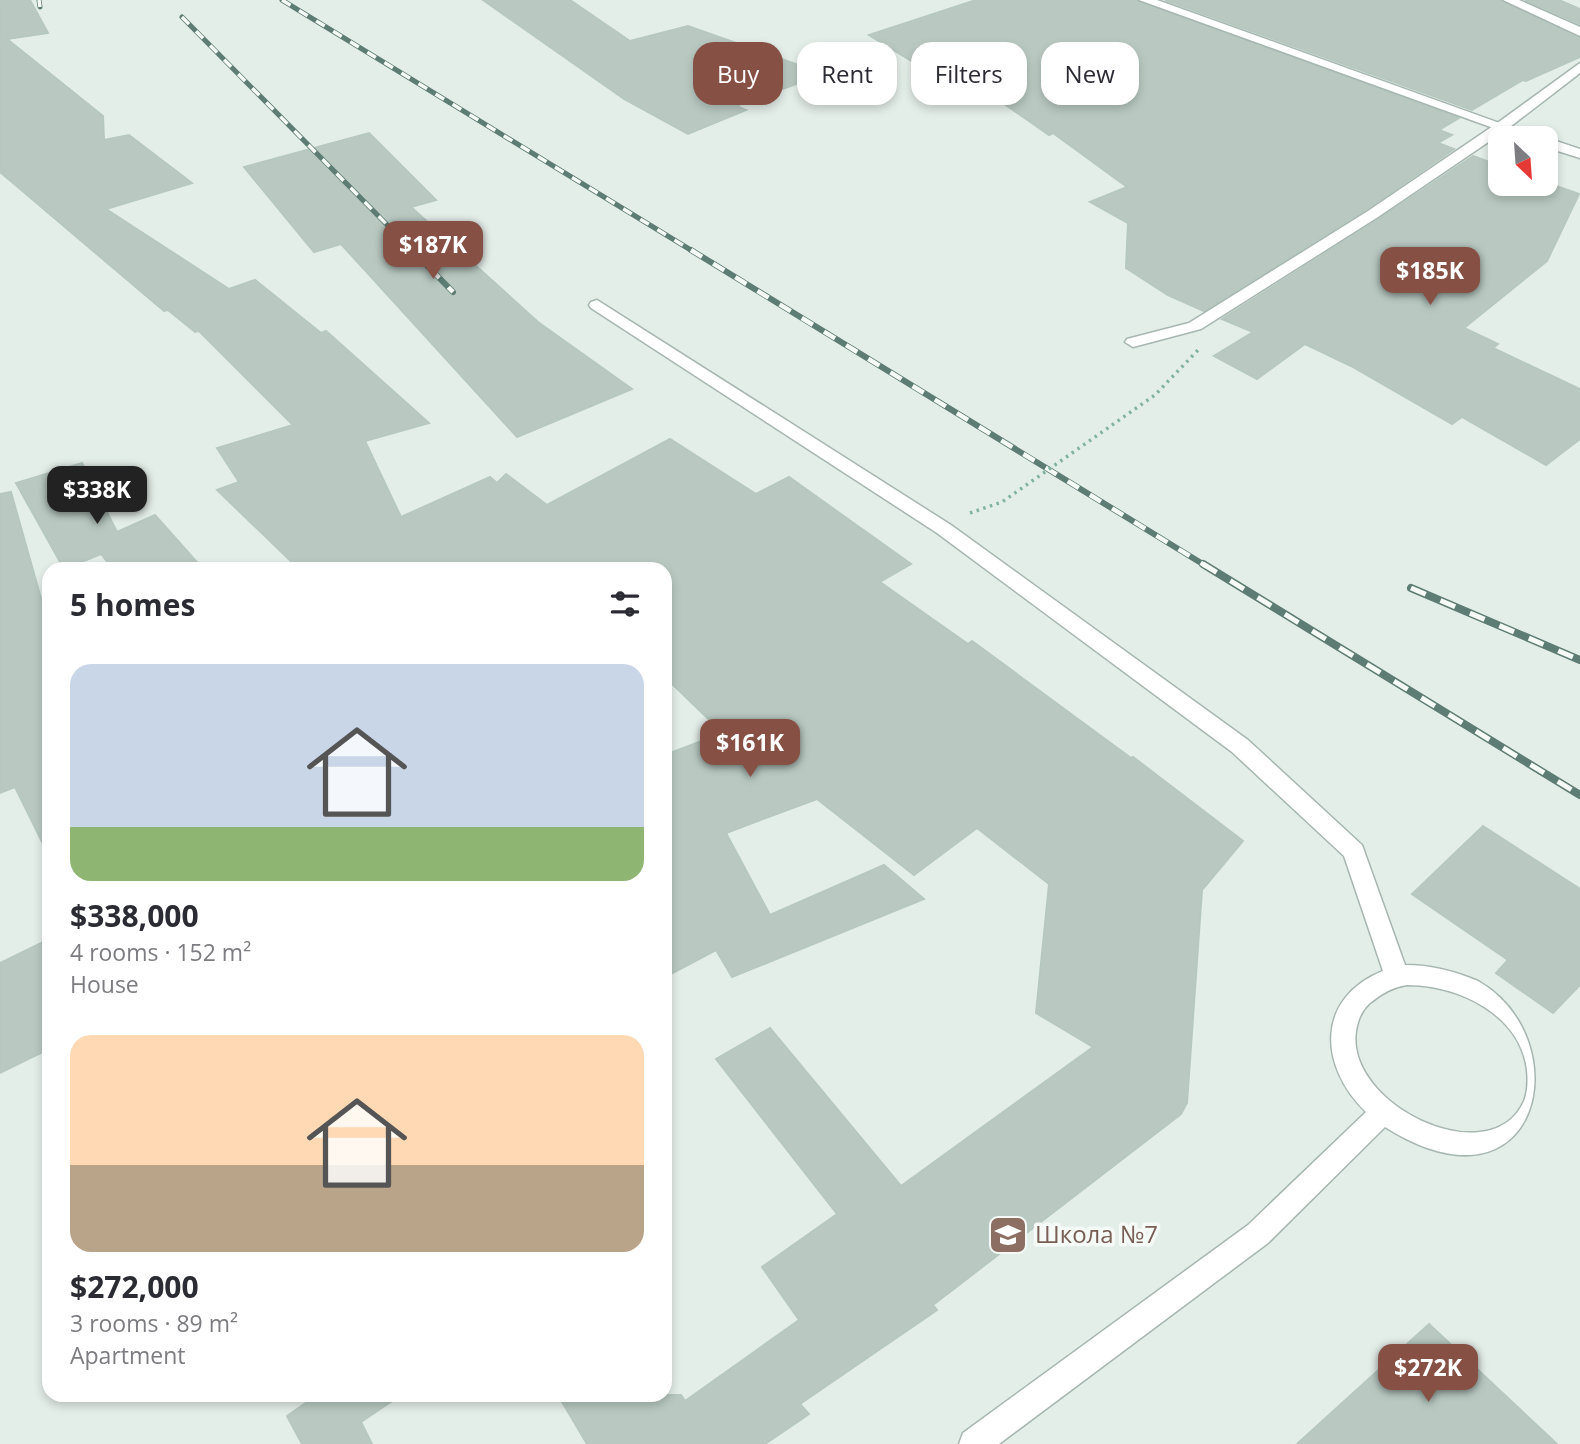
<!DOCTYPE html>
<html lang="en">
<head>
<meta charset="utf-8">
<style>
	body { margin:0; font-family:"Open Sans",sans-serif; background:#f2f2f3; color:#2b2b33; height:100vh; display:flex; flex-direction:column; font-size:26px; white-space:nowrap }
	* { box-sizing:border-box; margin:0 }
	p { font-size:23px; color:#7c7c81 }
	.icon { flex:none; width:38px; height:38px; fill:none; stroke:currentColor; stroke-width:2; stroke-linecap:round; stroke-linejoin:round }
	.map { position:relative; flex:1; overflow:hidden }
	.panel { position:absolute; left:42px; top:562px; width:630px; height:840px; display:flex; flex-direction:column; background:#fff; border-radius:21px; box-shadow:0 4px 10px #0003 }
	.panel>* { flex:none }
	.top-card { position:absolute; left:693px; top:42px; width:665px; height:63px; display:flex; gap:14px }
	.needle { width:46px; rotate:155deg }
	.buttons { position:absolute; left:1488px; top:126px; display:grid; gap:14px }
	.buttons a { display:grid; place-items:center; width:70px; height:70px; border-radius:14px; background:#fff; box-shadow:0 4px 10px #0003; font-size:35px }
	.price { position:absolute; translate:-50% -60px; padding:0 16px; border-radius:14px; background:#865045; color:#fff; font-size:23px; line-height:46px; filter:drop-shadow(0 2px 4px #0008) }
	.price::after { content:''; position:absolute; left:50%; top:42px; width:21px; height:16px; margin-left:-10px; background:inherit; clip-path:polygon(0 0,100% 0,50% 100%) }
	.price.selected { background:#222; color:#fff }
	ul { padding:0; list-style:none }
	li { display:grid; align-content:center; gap:14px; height:371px; padding:0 28px }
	li span { display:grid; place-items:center; height:217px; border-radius:21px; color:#555 }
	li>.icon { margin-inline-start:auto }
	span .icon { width:126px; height:126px; fill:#fffc; stroke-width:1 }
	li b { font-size:30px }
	h2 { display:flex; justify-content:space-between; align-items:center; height:84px; padding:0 28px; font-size:30px }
	.chip { padding:0 24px; border-radius:21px; background:#fff; box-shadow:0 4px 10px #0003; font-size:24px; line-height:63px }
	.chip.selected { background:#865045; color:#fff }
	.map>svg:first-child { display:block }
	.building { fill:#b9c9c2; stroke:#b6c8c0; stroke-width:2 }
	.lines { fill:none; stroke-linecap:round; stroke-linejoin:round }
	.service-casing { stroke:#a6b6b0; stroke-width:3 }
	.minor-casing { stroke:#a6b6b0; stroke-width:3 }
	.tertiary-casing { stroke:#a6b6b0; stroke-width:3 }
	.service { fill:#fff; fill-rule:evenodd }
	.minor { fill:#fff; fill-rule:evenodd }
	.tertiary { fill:#fff; fill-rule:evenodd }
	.rail-far2-casing { stroke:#5d7c73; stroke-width:5 }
	.rail-far1-casing { stroke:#5d7c73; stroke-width:6 }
	.rail-casing { stroke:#5d7c73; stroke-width:8 }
	.rail-far2 { stroke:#f5faf7; stroke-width:3.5; stroke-dasharray:10; stroke-linecap:butt }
	.rail-far1 { stroke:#f5faf7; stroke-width:4.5; stroke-dasharray:13; stroke-linecap:butt }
	.rail { stroke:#f5faf7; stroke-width:5; stroke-dasharray:16; stroke-linecap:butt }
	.path-bridge { stroke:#83b2a3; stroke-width:3.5; stroke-dasharray:2.5 4.5; stroke-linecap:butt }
	.labels { text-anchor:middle; stroke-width:7; stroke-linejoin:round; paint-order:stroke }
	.near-education-label { font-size:24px; fill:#785e54; stroke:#f5faf7; text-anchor:start }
</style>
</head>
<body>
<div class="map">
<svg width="1580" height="1444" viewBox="0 0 1580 1444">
	<rect width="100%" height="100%" fill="#e4eee9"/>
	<g class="building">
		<polygon points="0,0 30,0 48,33 7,39 103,116 104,140 129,135 192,183 106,209 229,289 255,280 321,333 326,331 429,423 365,441 401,517 490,477 497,483 506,474 547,505 670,439 756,494 789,477 911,564 880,582 968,644 972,641 1131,758 1133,757 1243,841 1202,890 1187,1103 1181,1114 933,1305 937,1310 800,1404 809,1414 765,1444 587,1444 558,1395 681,1395 685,1401 799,1320 762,1267 837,1214 716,1059 770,1028 901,1186 1093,1047 1036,1013 1049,884 977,828 914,875 817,799 726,833 770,915 884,865 924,899 732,977 716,950 665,977 665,755 723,733 665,677 665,569 299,569 217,490 239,482 217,448 293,425 199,331 195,332 168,310 164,311 0,172"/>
		<polygon points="483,0 570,0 630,41 688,26 824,74 736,106 746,110 688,134 624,99"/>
		<polygon points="976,0 1137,0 1459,118 1439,130 1452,135 1438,143 1454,149 1367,209 1204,311 1168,295 1126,268 1128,223 1090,202 1127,187 1053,133 1049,135 958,72 939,78 869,35"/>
		<polygon points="1165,0 1501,0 1580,38 1580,57 1526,81 1523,80 1472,110"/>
		<polygon points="1525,0 1559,0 1580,9 1580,24"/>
		<polygon points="369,133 436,200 411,207 538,322 632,389 517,437 341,244 314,252 244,167"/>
		<polygon points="1473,156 1500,166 1500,184 1545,182 1579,194 1547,261 1464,328 1498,344 1493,348 1580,389 1580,439 1546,465 1462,417 1452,424 1351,366 1305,344 1257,379 1214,356 1253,332 1222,319 1379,219"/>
		<polygon points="82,463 117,532 155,515 203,569 113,569 101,554 64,569 16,483"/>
		<polygon points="11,492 49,627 49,856 15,787 0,793 0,494"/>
		<polygon points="1483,826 1580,889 1580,985 1553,1013 1496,973 1508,960 1412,894"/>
		<polygon points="49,939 49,1049 0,1073 0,963"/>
		<polygon points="1429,1324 1557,1444 1297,1444"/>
		<polygon points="317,1395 401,1395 361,1422 372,1444 302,1444 287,1416"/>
	</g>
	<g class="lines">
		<defs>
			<path id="service" d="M597 300 951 525 1248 740 1362 845 1405 965C1431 965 1454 971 1478 981 1580 1040 1541 1225 1385 1127L1268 1243 999 1444H959L963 1433 1248 1225 1366 1112C1318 1065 1316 998 1383 971L1344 856 1232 752 937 533 591 308 589 305 591 302ZM1407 985C1458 985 1520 1014 1527 1070 1528 1080 1528 1091 1524 1101 1491 1175 1345 1105 1356 1031 1358 1020 1361 1011 1370 1003 1381 994 1392 987 1407 985Z"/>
			<g id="minor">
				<polygon points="1503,0 1519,0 1580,27 1580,36"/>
				<polygon points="1580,63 1580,73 1506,130 1378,217 1201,329 1133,347 1125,342 1127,339 1189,323 1368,211 1496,124"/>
			</g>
			<g id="tertiary">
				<polygon points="1139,0 1157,0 1541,138 1521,138"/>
				<polygon points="1543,138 1550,139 1580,149 1580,158 1545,147"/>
			</g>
		</defs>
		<use href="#service" class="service-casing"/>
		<use href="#minor" class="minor-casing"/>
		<use href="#tertiary" class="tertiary-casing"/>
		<use href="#service" class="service"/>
		<use href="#minor" class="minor"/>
		<use href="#tertiary" class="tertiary"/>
		<defs>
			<g id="rail-far2">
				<polyline points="39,0 40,7"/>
				<polyline points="282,0 694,252"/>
				<polyline points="182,17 414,252"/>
			</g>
			<g id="rail-far1">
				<polyline points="412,250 453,292"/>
				<polyline points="691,250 1206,566"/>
			</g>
			<g id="rail">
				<polyline points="1203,564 1580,795"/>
				<polyline points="1411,588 1580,660"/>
			</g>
		</defs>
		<use href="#rail-far2" class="rail-far2-casing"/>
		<use href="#rail-far1" class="rail-far1-casing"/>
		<use href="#rail" class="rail-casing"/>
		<use href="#rail-far2" class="rail-far2"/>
		<use href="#rail-far1" class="rail-far1"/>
		<use href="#rail" class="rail"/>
		<polyline class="path-bridge" points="970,513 1002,502 1155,395 1199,349"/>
	</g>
	<defs>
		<symbol id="school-square" viewBox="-11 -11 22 22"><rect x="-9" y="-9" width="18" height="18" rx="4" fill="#8d6e63" stroke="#f5faf7"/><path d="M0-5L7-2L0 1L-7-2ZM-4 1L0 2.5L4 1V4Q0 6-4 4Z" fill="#fff"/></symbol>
	</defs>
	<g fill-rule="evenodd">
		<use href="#school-square" x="986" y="1213" width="44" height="44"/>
	</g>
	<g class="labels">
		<g class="near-education-label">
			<text x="1035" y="1243">Школа №7</text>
		</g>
	</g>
</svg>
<div class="buttons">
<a><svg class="needle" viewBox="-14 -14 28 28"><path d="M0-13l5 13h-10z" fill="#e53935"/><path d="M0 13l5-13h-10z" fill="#7c7c81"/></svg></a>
</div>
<b class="price" style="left:433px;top:281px">$187K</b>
<b class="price" style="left:1430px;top:307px">$185K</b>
<b class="price selected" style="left:97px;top:526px">$338K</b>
<b class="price" style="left:750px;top:779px">$161K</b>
<b class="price" style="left:1428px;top:1404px">$272K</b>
<div class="top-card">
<a class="chip selected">Buy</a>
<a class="chip">Rent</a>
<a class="chip">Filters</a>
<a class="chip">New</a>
</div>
<section class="panel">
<h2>5 homes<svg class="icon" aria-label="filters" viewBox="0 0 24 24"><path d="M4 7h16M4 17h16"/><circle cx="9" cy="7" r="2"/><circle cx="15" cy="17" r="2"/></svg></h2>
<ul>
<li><span style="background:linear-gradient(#c9d6e8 75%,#8fb573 0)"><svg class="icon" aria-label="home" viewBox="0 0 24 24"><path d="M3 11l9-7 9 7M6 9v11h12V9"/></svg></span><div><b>$338,000</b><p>4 rooms · 152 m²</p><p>House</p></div></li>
<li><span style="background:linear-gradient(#ffd9b3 60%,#b9a48a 0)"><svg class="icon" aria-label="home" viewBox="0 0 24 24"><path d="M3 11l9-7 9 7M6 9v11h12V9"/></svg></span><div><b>$272,000</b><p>3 rooms · 89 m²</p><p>Apartment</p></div></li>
</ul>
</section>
</div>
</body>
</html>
